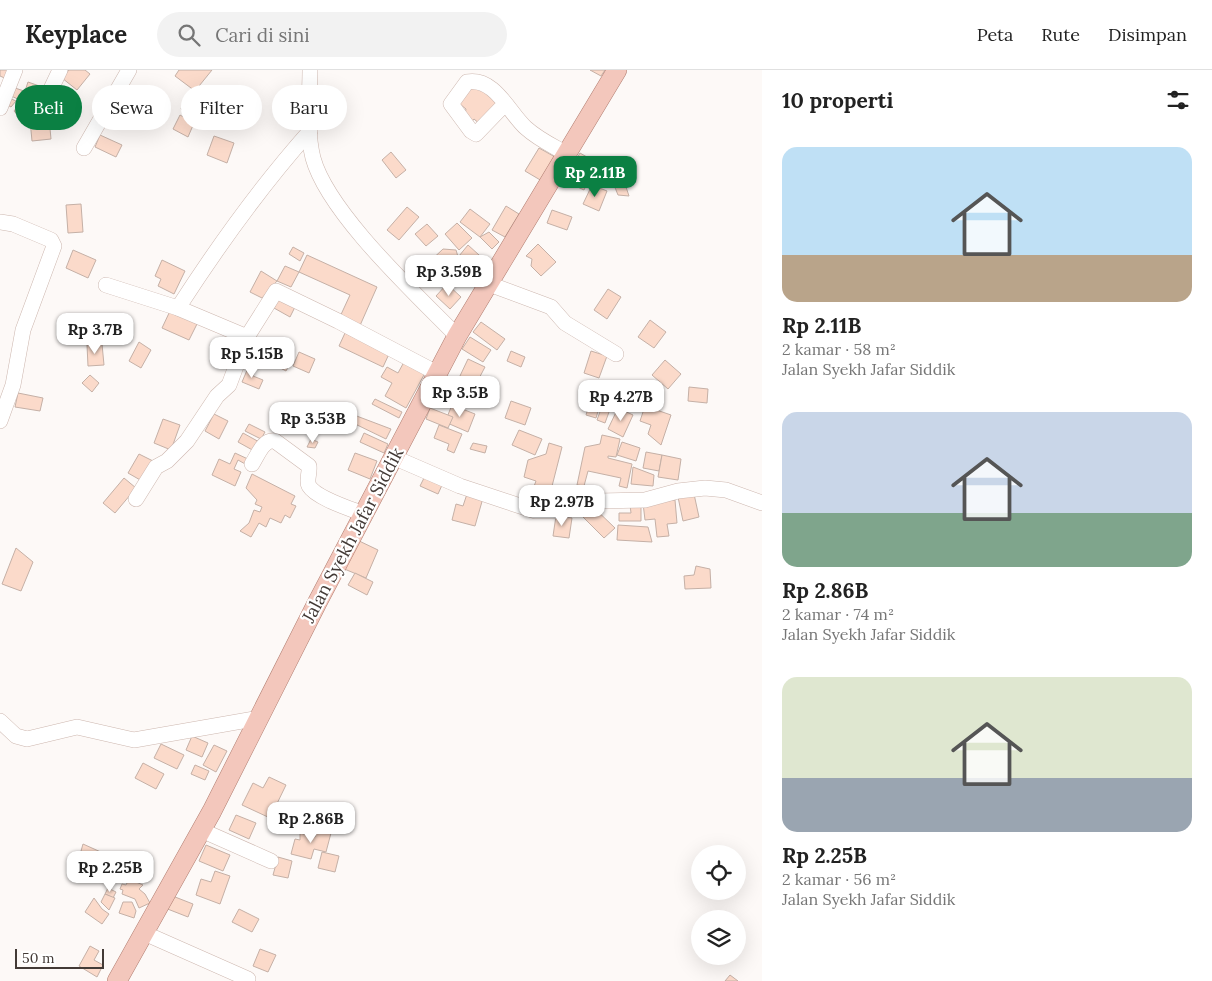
<!DOCTYPE html>
<html lang="id">
<head>
<meta charset="utf-8">
<style>
	body { margin:0; font-family:Lora,serif; background:#f2f2f2; color:#222; height:100vh; display:flex; flex-direction:column; font-size:19px; white-space:nowrap }
	* { box-sizing:border-box; margin:0 }
	p { font-size:16px; color:#767676 }
	.icon { flex:none; width:28px; height:28px; fill:none; stroke:currentColor; stroke-width:2; stroke-linecap:round; stroke-linejoin:round }
	.map { position:relative; flex:1; overflow:hidden }
	.details { display:flex; flex-direction:column; background:#fff; width:450px }
	.details>* { flex:none }
	.top-card { position:absolute; left:15px; top:15px; width:475px; height:45px; display:flex; gap:10px }
	.tools { position:absolute; left:691px; top:775px; display:grid; gap:10px }
	.tools a { display:grid; place-items:center; width:55px; height:55px; border-radius:50%; background:#fff; box-shadow:0 5px 20px #0002; font-size:25px }
	.scale { position:absolute; left:15px; bottom:12px; width:89px; box-sizing:border-box; padding-left:5px; border:2px solid #433a36; border-top:0; font-size:14px; line-height:18px; white-space:nowrap; color:#433a36; -webkit-text-stroke:4px #fff; paint-order:stroke }
	.price { position:absolute; translate:-50% -42px; padding:0 11px; border-radius:10px; background:#fff; color:#222; font-size:16px; line-height:32px; filter:drop-shadow(0 1px 2px #0008) }
	.price::after { content:''; position:absolute; left:50%; top:30px; width:15px; height:11px; margin-left:-8px; background:inherit; clip-path:polygon(0 0,100% 0,50% 100%) }
	.price.active { background:#0b8043; color:#fff }
	ul { padding:0; list-style:none }
	li { display:grid; align-content:center; gap:10px; height:265px; padding:0 20px }
	li span { display:grid; place-items:center; height:155px; border-radius:15px; color:#555 }
	li>.icon { margin-inline-start:auto }
	span .icon { width:90px; height:90px; fill:#fffc; stroke-width:1 }
	li b { font-size:21px }
	h2 { display:flex; justify-content:space-between; align-items:center; height:60px; padding:0 20px; font-size:21px }
	.chip { padding:0 18px; border-radius:22px; background:#fff; box-shadow:0 5px 20px #0002; font-size:18px; line-height:45px }
	.chip.active { background:#0b8043; color:#fff }
	header { display:flex; align-items:center; gap:30px; box-sizing:border-box; height:70px; padding:0 25px; background:#fff; border-bottom:1px solid #e0e0e0 }
	header strong { font-size:24px }
	nav { display:flex; gap:28px; margin-inline-start:auto; font-size:18px }
	.search { width:350px; height:45px; background:#f2f2f2; display:flex; align-items:center; gap:12px; box-sizing:border-box; padding:0 18px; border-radius:28px; color:#767676; font-size:19px }
	main { display:flex; flex:1; min-height:0 }
	.map>svg:first-child { display:block }
	.building { fill:#fbdaca; stroke:#c5b0a6 }
	.lines { fill:none; stroke-linecap:round; stroke-linejoin:round }
	.minor-casing { stroke:#cdb7af; stroke-width:16 }
	.major-casing { stroke:#b07d70; stroke-width:20 }
	.minor { stroke:#fff; stroke-width:15 }
	.major { stroke:#f3c7bc; stroke-width:19 }
	.labels { text-anchor:middle; stroke-width:4.5; stroke-linejoin:round; paint-order:stroke }
	.street-label { font-size:18px; fill:#433a36; stroke:#fff }
</style>
</head>
<body>
<header>
<strong>Keyplace</strong>
<div class="search"><svg class="icon" aria-label="search" viewBox="0 0 24 24"><circle cx="10" cy="10" r="6"/><path d="M15 15l6 6"/></svg>Cari di sini</div>
<nav><a>Peta</a><a>Rute</a><a>Disimpan</a></nav>
</header>
<main>
<div class="map">
<svg width="762" height="911" viewBox="0 0 762 911">
	<rect width="100%" height="100%" fill="#fdf9f7"/>
	<g class="building">
		<polygon points="0,0 13,0 9,10 0,6"/>
		<polygon points="69,0 85,0 90,4 77,20 62,8"/>
		<polygon points="179,0 212,0 195,21 175,6"/>
		<polygon points="590,0 605,0 601,6"/>
		<polygon points="28,12 45,18 39,36 22,30"/>
		<polygon points="12,17 24,21 20,30 9,25"/>
		<polygon points="478,17 492,22 496,33 481,55 474,49 470,54 464,49 466,39 455,30 462,21"/>
		<polygon points="191,22 207,31 197,48 181,39"/>
		<polygon points="7,27 16,31 11,37 4,33"/>
		<polygon points="123,29 144,40 137,52 129,48 124,57 112,50"/>
		<polygon points="20,33 29,40 21,49 14,41"/>
		<polygon points="180,45 194,53 188,67 173,59"/>
		<polygon points="49,48 51,69 32,71 30,50"/>
		<polygon points="100,65 122,75 116,87 95,77"/>
		<polygon points="214,66 234,73 227,93 207,85"/>
		<polygon points="539,78 555,87 542,111 525,101"/>
		<polygon points="391,82 406,100 396,108 382,90"/>
		<polygon points="580,83 623,108 629,126 618,125 614,115 601,109 598,115 588,111 584,120 569,113 574,103 571,99"/>
		<polygon points="592,115 607,121 599,141 583,134"/>
		<polygon points="81,134 83,162 68,163 66,135"/>
		<polygon points="506,136 519,144 505,167 492,160"/>
		<polygon points="407,137 419,147 399,170 387,160"/>
		<polygon points="470,139 490,154 480,167 460,152"/>
		<polygon points="552,140 572,147 567,160 547,153"/>
		<polygon points="457,153 472,168 459,180 445,164"/>
		<polygon points="427,154 438,166 426,176 415,164"/>
		<polygon points="489,162 499,172 492,179 480,167"/>
		<polygon points="538,174 556,192 541,206 531,196 532,189 526,186"/>
		<polygon points="468,175 489,194 480,204 459,186"/>
		<polygon points="293,177 304,183 300,191 289,184"/>
		<polygon points="443,179 456,180 459,190 450,192 435,207 425,196"/>
		<polygon points="73,180 96,190 88,208 66,198"/>
		<polygon points="307,185 377,217 358,260 338,251 350,225 299,202"/>
		<polygon points="162,190 185,201 174,224 158,216 161,209 155,206"/>
		<polygon points="285,196 299,202 291,217 277,211"/>
		<polygon points="261,201 277,211 262,228 250,222"/>
		<polygon points="447,214 461,227 450,239 436,226"/>
		<polygon points="608,219 621,227 607,249 594,240"/>
		<polygon points="280,226 296,235 290,247 274,238"/>
		<polygon points="170,241 197,254 189,270 162,258"/>
		<polygon points="650,250 666,262 654,278 638,267"/>
		<polygon points="481,252 505,269 497,280 473,262"/>
		<polygon points="345,263 389,284 383,297 339,276"/>
		<polygon points="470,267 491,280 483,292 462,279"/>
		<polygon points="139,272 151,280 141,298 129,291"/>
		<polygon points="102,274 104,295 88,296 87,275"/>
		<polygon points="262,278 290,294 286,301 258,286"/>
		<polygon points="511,281 525,287 521,297 507,291"/>
		<polygon points="591,281 607,286 599,308 584,303"/>
		<polygon points="299,282 315,289 309,303 293,296"/>
		<polygon points="468,289 485,297 475,316 459,308"/>
		<polygon points="665,290 681,304 668,319 652,305"/>
		<polygon points="404,292 425,303 406,338 385,326 392,313 381,307 387,297 398,303"/>
		<polygon points="248,298 255,301 253,306 263,310 259,319 242,312"/>
		<polygon points="90,305 99,313 92,322 82,313"/>
		<polygon points="453,311 472,320 464,335 445,325"/>
		<polygon points="689,317 708,319 707,333 688,331"/>
		<polygon points="18,323 43,328 40,341 15,337"/>
		<polygon points="592,325 602,328 596,348 586,345"/>
		<polygon points="605,328 613,331 605,353 597,350"/>
		<polygon points="375,329 402,342 399,348 372,334"/>
		<polygon points="511,331 531,338 525,355 505,348"/>
		<polygon points="452,335 475,344 468,362 445,352"/>
		<polygon points="645,336 671,345 661,375 648,364 651,355 640,351"/>
		<polygon points="430,338 453,347 448,358 426,349"/>
		<polygon points="618,338 633,345 623,367 608,359"/>
		<polygon points="214,344 228,351 219,369 205,361"/>
		<polygon points="354,345 391,359 386,369 349,351"/>
		<polygon points="163,349 180,355 171,380 154,373"/>
		<polygon points="249,354 265,362 261,369 245,361"/>
		<polygon points="439,355 462,364 454,383 447,380 449,374 434,368"/>
		<polygon points="519,360 542,369 535,385 512,375"/>
		<polygon points="243,363 261,373 256,382 238,372"/>
		<polygon points="364,363 388,374 384,383 360,372"/>
		<polygon points="602,365 620,369 616,387 608,386 608,388 632,394 627,418 619,416 621,408 588,401 584,416 577,415 585,377 600,374"/>
		<polygon points="311,369 318,372 315,378 307,377"/>
		<polygon points="622,372 640,378 636,391 617,385"/>
		<polygon points="473,373 487,376 485,383 470,379"/>
		<polygon points="549,373 562,377 550,424 533,419 536,411 524,407 528,390 546,384"/>
		<polygon points="646,382 662,385 659,401 643,398"/>
		<polygon points="235,383 250,390 247,395 238,390 234,399 241,402 235,416 212,405 219,389 230,394"/>
		<polygon points="355,383 377,391 370,409 348,400"/>
		<polygon points="139,384 153,391 142,411 128,403"/>
		<polygon points="662,385 681,389 678,410 658,407"/>
		<polygon points="633,397 654,405 653,416 631,414"/>
		<polygon points="252,404 295,426 291,434 296,436 290,448 285,445 281,453 270,448 266,457 259,453 251,467 240,461 249,453 254,440 260,442 262,437 255,434 257,430 246,418"/>
		<polygon points="425,406 443,413 438,424 420,416"/>
		<polygon points="124,408 136,418 115,443 103,433"/>
		<polygon points="467,424 483,428 475,456 452,450 456,434 463,436"/>
		<polygon points="694,424 699,447 683,451 678,427"/>
		<polygon points="675,430 677,453 667,454 669,466 657,467 655,449 645,450 643,433"/>
		<polygon points="589,433 615,458 604,468 579,443"/>
		<polygon points="630,435 641,435 641,451 619,451 619,443 631,443"/>
		<polygon points="556,446 572,448 569,468 553,466"/>
		<polygon points="618,455 648,457 652,472 617,470"/>
		<polygon points="355,469 378,480 366,508 342,498"/>
		<polygon points="16,478 33,492 21,521 2,514"/>
		<polygon points="696,496 710,499 711,518 685,519 684,506 694,505"/>
		<polygon points="355,503 373,512 367,525 348,515"/>
		<polygon points="192,666 208,673 202,687 186,680"/>
		<polygon points="161,674 184,685 177,699 154,688"/>
		<polygon points="214,675 227,681 216,702 203,695"/>
		<polygon points="143,693 164,704 156,719 135,708"/>
		<polygon points="195,695 209,701 205,710 191,704"/>
		<polygon points="269,707 286,715 270,748 242,735 253,713 263,718"/>
		<polygon points="236,745 256,753 249,769 229,760"/>
		<polygon points="317,759 331,763 326,782 314,779 311,789 291,784 295,769 300,770 300,763 315,767"/>
		<polygon points="83,774 103,783 100,790 81,781"/>
		<polygon points="206,775 230,785 223,801 199,791"/>
		<polygon points="322,782 339,786 335,802 318,798"/>
		<polygon points="85,783 100,790 95,802 80,796"/>
		<polygon points="278,787 292,791 288,808 273,805"/>
		<polygon points="215,801 230,806 220,834 196,825 201,809 211,812"/>
		<polygon points="129,809 143,815 139,819 145,824 150,833 139,838 135,829 122,824 123,820 120,819 122,814 126,815"/>
		<polygon points="108,818 116,822 113,828 105,824"/>
		<polygon points="105,824 115,828 109,840 101,832"/>
		<polygon points="170,825 193,834 188,847 165,838"/>
		<polygon points="94,828 102,839 109,844 102,854 85,842"/>
		<polygon points="123,832 132,832 136,841 134,848 119,843"/>
		<polygon points="239,839 259,849 252,862 232,852"/>
		<polygon points="90,876 99,881 94,890 103,895 97,907 79,896"/>
		<polygon points="260,879 276,885 268,902 253,896"/>
		<polygon points="730,905 738,911 725,911"/>
	</g>
	<g class="lines">
		<defs>
			<g id="minor">
				<path d="M310 0C310 28 306 60 313 88 328 143 416 224 457 266"/>
				<polyline points="51,19 60,0"/>
				<path d="M505 34 476 64 471 61 451 34 467 12C495 7 509 43 526 58 538 69 553 76 567 84"/>
				<polyline points="0,38 15,0"/>
				<polyline points="84,78 129,0"/>
				<polyline points="0,152 13,154 51,170 54,176 23,260 13,315 0,351"/>
				<polyline points="489,214 551,237 565,253 616,284"/>
				<polyline points="106,215 178,238 247,267"/>
				<path d="M178 238C218 176 261 116 310 61"/>
				<polyline points="393,387 460,416 535,441 562,441 599,431 645,430 678,421 705,418 726,420 762,433"/>
				<path d="M252 394C258 385 263 369 275 371L309 396C310 403 306 411 309 416 316 428 351 439 364 444"/>
				<polyline points="136,429 156,397 167,391 187,371 217,326 229,315 247,267 276,221 338,251 437,303"/>
				<polyline points="0,651 16,666 27,669 77,657 134,670 260,648"/>
				<polyline points="201,760 271,791"/>
				<polyline points="144,863 248,909"/>
			</g>
			<polyline id="major" points="117,911 212,741 317,533 457,266 617,0"/>
		</defs>
		<use href="#minor" class="minor-casing"/>
		<use href="#major" class="major-casing"/>
		<use href="#minor" class="minor"/>
		<use href="#major" class="major"/>
	</g>
	<g class="labels">
		<g class="street-label">
			<text transform="translate(353 465) rotate(-62)" y="6">Jalan Syekh Jafar Siddik</text>
		</g>
	</g>
</svg>
<div class="tools">
<a><svg class="icon" aria-label="locate" viewBox="0 0 24 24"><circle cx="12" cy="12" r="6"/><path d="M12 2v4M12 18v4M2 12h4M18 12h4"/></svg></a>
<a><svg class="icon" aria-label="layers" viewBox="0 0 24 24"><path d="M12 4l9 5-9 5-9-5zM3 14l9 5 9-5"/></svg></a>
</div>
<div class="scale">50 m</div>
<b class="price active" style="left:595px;top:128px">Rp 2.11B</b>
<b class="price" style="left:449px;top:227px">Rp 3.59B</b>
<b class="price" style="left:95px;top:285px">Rp 3.7B</b>
<b class="price" style="left:252px;top:309px">Rp 5.15B</b>
<b class="price" style="left:460px;top:348px">Rp 3.5B</b>
<b class="price" style="left:621px;top:352px">Rp 4.27B</b>
<b class="price" style="left:313px;top:374px">Rp 3.53B</b>
<b class="price" style="left:562px;top:457px">Rp 2.97B</b>
<b class="price" style="left:311px;top:774px">Rp 2.86B</b>
<b class="price" style="left:110px;top:823px">Rp 2.25B</b>
<div class="top-card">
<a class="chip active">Beli</a>
<a class="chip">Sewa</a>
<a class="chip">Filter</a>
<a class="chip">Baru</a>
</div>
</div>
<section class="details">
<h2>10 properti<svg class="icon" aria-label="filters" viewBox="0 0 24 24"><path d="M4 7h16M4 17h16"/><circle cx="9" cy="7" r="2"/><circle cx="15" cy="17" r="2"/></svg></h2>
<ul>
<li><span style="background:linear-gradient(#bfe0f5 70%,#b9a48a 0)"><svg class="icon" aria-label="home" viewBox="0 0 24 24"><path d="M3 11l9-7 9 7M6 9v11h12V9"/></svg></span><div><b>Rp 2.11B</b><p>2 kamar · 58 m²</p><p>Jalan Syekh Jafar Siddik</p></div></li>
<li><span style="background:linear-gradient(#c9d6e8 65%,#7fa58c 0)"><svg class="icon" aria-label="home" viewBox="0 0 24 24"><path d="M3 11l9-7 9 7M6 9v11h12V9"/></svg></span><div><b>Rp 2.86B</b><p>2 kamar · 74 m²</p><p>Jalan Syekh Jafar Siddik</p></div></li>
<li><span style="background:linear-gradient(#dfe7d0 65%,#9aa5b1 0)"><svg class="icon" aria-label="home" viewBox="0 0 24 24"><path d="M3 11l9-7 9 7M6 9v11h12V9"/></svg></span><div><b>Rp 2.25B</b><p>2 kamar · 56 m²</p><p>Jalan Syekh Jafar Siddik</p></div></li>
</ul>
</section>
</main>
</body>
</html>
